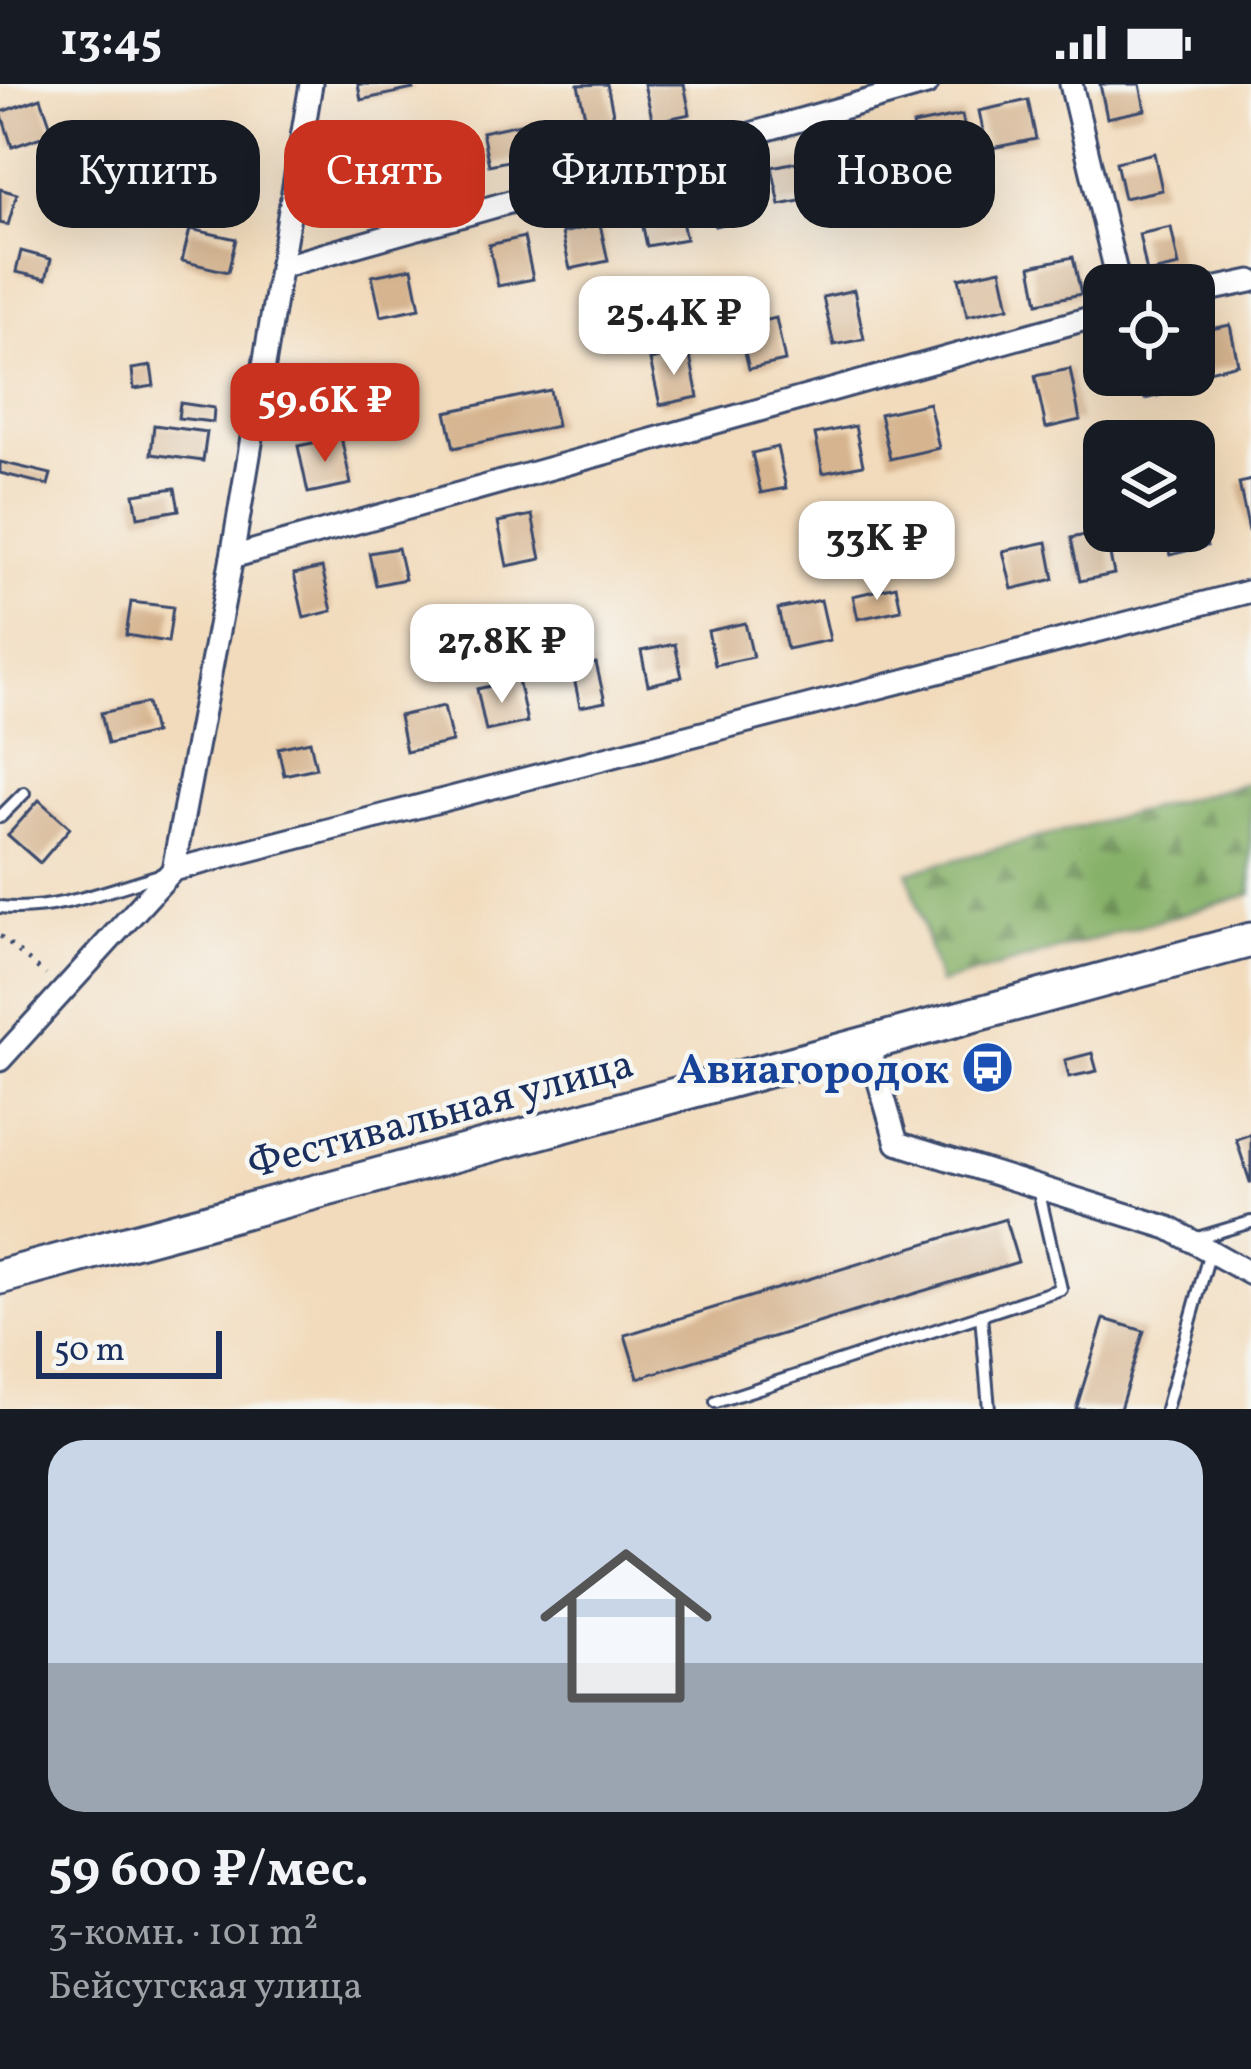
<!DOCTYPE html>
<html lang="ru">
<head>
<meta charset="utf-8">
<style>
	body { margin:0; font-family:Vollkorn,serif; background:#242831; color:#f1f3f6; height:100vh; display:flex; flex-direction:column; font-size:45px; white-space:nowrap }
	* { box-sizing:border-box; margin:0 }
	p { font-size:39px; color:#9ea1a6 }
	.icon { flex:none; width:66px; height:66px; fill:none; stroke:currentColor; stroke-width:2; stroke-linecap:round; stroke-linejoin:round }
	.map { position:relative; height:1325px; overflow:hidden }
	.drawer { display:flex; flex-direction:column; background:#171b24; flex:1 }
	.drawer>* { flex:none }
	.top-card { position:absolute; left:36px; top:36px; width:1179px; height:108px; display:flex; gap:24px }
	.tools { position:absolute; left:1083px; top:180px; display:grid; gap:24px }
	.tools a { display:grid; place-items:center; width:132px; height:132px; border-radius:24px; background:#171b24; box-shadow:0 12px 48px #0002; font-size:60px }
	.scale { position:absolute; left:36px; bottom:30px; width:186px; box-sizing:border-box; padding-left:12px; border:6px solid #1b2f5e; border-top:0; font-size:33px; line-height:42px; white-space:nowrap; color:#1b2f5e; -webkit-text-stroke:9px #f6f6f2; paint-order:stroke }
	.price { position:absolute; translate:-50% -102px; padding:0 27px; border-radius:24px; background:#fff; color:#222; font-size:39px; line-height:78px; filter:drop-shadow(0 3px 6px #0008) }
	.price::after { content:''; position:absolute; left:50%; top:72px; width:36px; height:27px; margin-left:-18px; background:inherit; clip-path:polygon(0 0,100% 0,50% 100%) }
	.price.active { background:#c8321e; color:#fff }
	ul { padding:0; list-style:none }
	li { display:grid; align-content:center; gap:24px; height:636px; padding:0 48px }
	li+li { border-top:3px solid #363941 }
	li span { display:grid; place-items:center; height:372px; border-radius:36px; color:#555 }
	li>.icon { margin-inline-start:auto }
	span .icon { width:216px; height:216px; fill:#fffc; stroke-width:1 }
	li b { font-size:51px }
	.pill { padding:0 42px; border-radius:36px; background:#171b24; box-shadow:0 12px 48px #0002; font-size:42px; line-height:108px }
	.pill.active { background:#c8321e; color:#fff }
	.status { display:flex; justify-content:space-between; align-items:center; height:84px; padding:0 60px; background:#171b24; direction:ltr }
	.status svg { height:33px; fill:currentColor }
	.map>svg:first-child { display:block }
	.forest { fill:url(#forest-firs); stroke:#507063; stroke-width:3 }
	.building { fill:#d5b48f }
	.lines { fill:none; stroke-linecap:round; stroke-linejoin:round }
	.lane-casing { stroke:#3b496c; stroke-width:16 }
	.street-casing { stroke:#3b496c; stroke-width:27 }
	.primary-casing { stroke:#3b496c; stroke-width:39 }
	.path { stroke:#3b496c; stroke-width:4.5; stroke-dasharray:3 9; stroke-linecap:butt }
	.lane { stroke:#fff; stroke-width:10 }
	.street { stroke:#fff; stroke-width:21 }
	.primary { stroke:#fff; stroke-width:33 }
	.labels { text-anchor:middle; stroke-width:9; stroke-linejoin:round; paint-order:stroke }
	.transit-label { font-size:42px; font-weight:bold; fill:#164399; stroke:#f6f6f2; text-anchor:end }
	.street-label { font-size:42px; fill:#1b2f5e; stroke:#f6f6f2 }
</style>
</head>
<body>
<div class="status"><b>13:45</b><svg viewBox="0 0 49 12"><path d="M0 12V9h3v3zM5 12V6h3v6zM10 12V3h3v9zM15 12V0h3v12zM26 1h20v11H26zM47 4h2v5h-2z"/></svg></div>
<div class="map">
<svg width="1251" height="1325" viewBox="0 0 1251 1325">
	<defs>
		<pattern id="forest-firs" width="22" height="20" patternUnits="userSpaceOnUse" patternTransform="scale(3)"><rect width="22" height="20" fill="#86b168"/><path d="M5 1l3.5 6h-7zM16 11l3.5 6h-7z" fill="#6d9059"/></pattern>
	</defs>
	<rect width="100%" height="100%" fill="#f6f6f2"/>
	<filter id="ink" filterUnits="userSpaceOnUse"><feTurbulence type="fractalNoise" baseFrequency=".00833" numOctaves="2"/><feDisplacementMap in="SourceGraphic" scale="24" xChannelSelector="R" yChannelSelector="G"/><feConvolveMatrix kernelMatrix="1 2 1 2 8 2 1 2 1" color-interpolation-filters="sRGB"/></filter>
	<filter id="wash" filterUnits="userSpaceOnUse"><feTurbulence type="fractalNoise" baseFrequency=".004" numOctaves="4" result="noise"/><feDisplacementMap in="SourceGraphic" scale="48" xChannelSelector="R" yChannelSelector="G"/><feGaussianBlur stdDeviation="2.7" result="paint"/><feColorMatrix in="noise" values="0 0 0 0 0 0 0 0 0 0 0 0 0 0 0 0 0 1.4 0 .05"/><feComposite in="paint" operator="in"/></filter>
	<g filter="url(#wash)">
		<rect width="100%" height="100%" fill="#f2dbbc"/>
		<polygon class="forest" points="1251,698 1251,810 939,900 908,788"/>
		<g id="blocks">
			<g class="building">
				<polygon points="358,0 412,0 413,5 361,16"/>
				<polygon points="607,0 617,49 590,54 578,1"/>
				<polygon points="644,0 684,0 690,30 653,38"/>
				<polygon points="1100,0 1140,0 1145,26 1107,34"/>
				<polygon points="41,14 53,49 12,63 1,28"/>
				<polygon points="1028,16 1036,55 987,65 979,27"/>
				<polygon points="962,31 972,78 923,89 913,41"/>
				<polygon points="538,36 545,69 489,81 482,48"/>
				<polygon points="892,54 901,96 857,105 849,64"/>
				<polygon points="352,59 395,67 386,116 342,108"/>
				<polygon points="190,61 243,65 241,104 187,100"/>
				<polygon points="1154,69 1162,106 1124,114 1116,78"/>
				<polygon points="811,75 819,113 780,121 772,83"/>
				<polygon points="754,96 761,132 715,142 707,106"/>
				<polygon points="0,105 17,110 8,141 0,139"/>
				<polygon points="676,111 686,155 647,162 638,119"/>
				<polygon points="600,140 608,177 570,185 562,149"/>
				<polygon points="1171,143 1179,182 1147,189 1139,150"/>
				<polygon points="190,145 236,155 228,188 182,177"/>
				<polygon points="524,153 533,195 498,202 489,161"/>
				<polygon points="21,167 51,175 46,195 16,188"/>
				<polygon points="1073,173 1081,210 1038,219 1031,182"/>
				<polygon points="412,184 420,224 381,232 372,192"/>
				<polygon points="1001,185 1009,223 967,232 959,194"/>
				<polygon points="854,206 864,255 834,261 823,213"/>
				<polygon points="776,234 785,277 749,285 739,242"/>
				<polygon points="1230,241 1238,280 1205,288 1196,248"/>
				<polygon points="689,267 698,313 660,321 650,276"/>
				<polygon points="151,282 154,302 134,305 132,285"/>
				<polygon points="1070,285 1080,336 1046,344 1035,292"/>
				<polygon points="1140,291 1162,291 1166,310 1145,315"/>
				<polygon points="550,306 557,342 454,364 446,328"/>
				<polygon points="180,319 214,324 213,338 178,334"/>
				<polygon points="929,319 939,364 890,375 880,330"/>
				<polygon points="154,341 207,348 203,377 151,370"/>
				<polygon points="855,342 863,381 823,389 815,350"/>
				<polygon points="341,353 351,400 308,409 298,362"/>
				<polygon points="777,363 786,404 761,409 752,369"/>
				<polygon points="0,378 51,390 48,401 0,389"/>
				<polygon points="1251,396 1251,447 1249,447 1239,399"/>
				<polygon points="175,404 179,426 138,433 134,410"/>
				<polygon points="1195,419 1207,462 1170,471 1164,447 1194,447"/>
				<polygon points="532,431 541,475 507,482 498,438"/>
				<polygon points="1105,447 1114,490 1080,497 1071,454"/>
				<polygon points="1047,458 1054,495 1012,505 1003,467"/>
				<polygon points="398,464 405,495 376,501 369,469"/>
				<polygon points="322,484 332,527 304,534 294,490"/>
				<polygon points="896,502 901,526 858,535 853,512"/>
				<polygon points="821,516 830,556 787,565 778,525"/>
				<polygon points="131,518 173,523 168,558 126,551"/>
				<polygon points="745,539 753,573 715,581 708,547"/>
				<polygon points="675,560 682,593 648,601 641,567"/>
				<polygon points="596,579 605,618 580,623 572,584"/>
				<polygon points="518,596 527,638 486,647 477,605"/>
				<polygon points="147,619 154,649 108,660 101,629"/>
				<polygon points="444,622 452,658 406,668 399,632"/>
				<polygon points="310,657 316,684 284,691 278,664"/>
				<polygon points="39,716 70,744 40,779 8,751"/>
				<polygon points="1092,969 1097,987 1069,993 1065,976"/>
				<polygon points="1251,1050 1251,1098 1250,1098 1236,1055"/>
				<polygon points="1005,1135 1018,1178 638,1294 625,1251"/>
				<polygon points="1104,1235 1144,1247 1120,1325 1076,1325"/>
			</g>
		</g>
	</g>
	<g filter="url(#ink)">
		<use href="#blocks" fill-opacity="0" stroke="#3b496c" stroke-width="3"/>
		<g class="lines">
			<defs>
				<g id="lane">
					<polyline points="0,733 24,709"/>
					<path d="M0 823C55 829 114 804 166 789"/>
					<polyline points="1194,1155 1251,1138"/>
					<polyline points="981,1231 989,1325"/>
					<polyline points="716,1318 1061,1205 1038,1105"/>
					<polyline points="1166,1325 1210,1167"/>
				</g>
				<g id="street">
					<polyline points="1071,0 1119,201"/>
					<polyline points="280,183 927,0"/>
					<polyline points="1194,209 1251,197"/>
					<polyline points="232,473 1104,230"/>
					<polyline points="173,786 232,473 311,0"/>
					<polyline points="868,960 897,1059 1169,1144 1251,1190"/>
					<polyline points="0,976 173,786 1251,507"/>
				</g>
				<polyline id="primary" points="0,1193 1251,856"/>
			</defs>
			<use href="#lane" class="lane-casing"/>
			<use href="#street" class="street-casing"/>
			<use href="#primary" class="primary-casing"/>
			<polyline class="path" points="0,852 46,891"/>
			<use href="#lane" class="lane"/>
			<use href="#street" class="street"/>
			<use href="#primary" class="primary"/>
		</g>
	</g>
	<defs>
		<symbol id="bus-disc" viewBox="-11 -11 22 22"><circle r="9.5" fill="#1a4fb4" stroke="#f6f6f2"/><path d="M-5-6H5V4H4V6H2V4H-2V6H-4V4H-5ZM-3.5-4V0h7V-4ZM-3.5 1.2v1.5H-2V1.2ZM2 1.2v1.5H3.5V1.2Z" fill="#fff"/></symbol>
	</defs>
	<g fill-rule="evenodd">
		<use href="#bus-disc" x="958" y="954" width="59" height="59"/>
	</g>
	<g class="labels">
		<g class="transit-label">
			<text x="949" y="999">Авиагородок</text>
		</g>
		<g class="street-label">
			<text transform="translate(440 1028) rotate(-15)" y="15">Фестивальная улица</text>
		</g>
	</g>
</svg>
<div class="tools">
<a><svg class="icon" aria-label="locate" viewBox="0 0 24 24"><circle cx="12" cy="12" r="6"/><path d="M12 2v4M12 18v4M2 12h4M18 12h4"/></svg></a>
<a><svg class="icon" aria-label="layers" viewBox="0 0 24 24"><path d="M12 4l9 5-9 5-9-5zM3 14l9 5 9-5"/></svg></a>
</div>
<div class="scale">50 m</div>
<b class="price" style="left:674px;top:294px">25.4K ₽</b>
<b class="price active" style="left:325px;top:381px">59.6K ₽</b>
<b class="price" style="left:877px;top:519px">33K ₽</b>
<b class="price" style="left:502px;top:622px">27.8K ₽</b>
<div class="top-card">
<a class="pill">Купить</a>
<a class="pill active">Снять</a>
<a class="pill">Фильтры</a>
<a class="pill">Новое</a>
</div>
</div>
<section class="drawer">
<ul>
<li><span style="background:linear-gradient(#c9d6e8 60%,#9aa5b1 0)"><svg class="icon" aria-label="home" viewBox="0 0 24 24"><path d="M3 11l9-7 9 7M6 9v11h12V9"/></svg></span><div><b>59 600 ₽/мес.</b><p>3-комн. · 101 m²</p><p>Бейсугская улица</p></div></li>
</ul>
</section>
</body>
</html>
